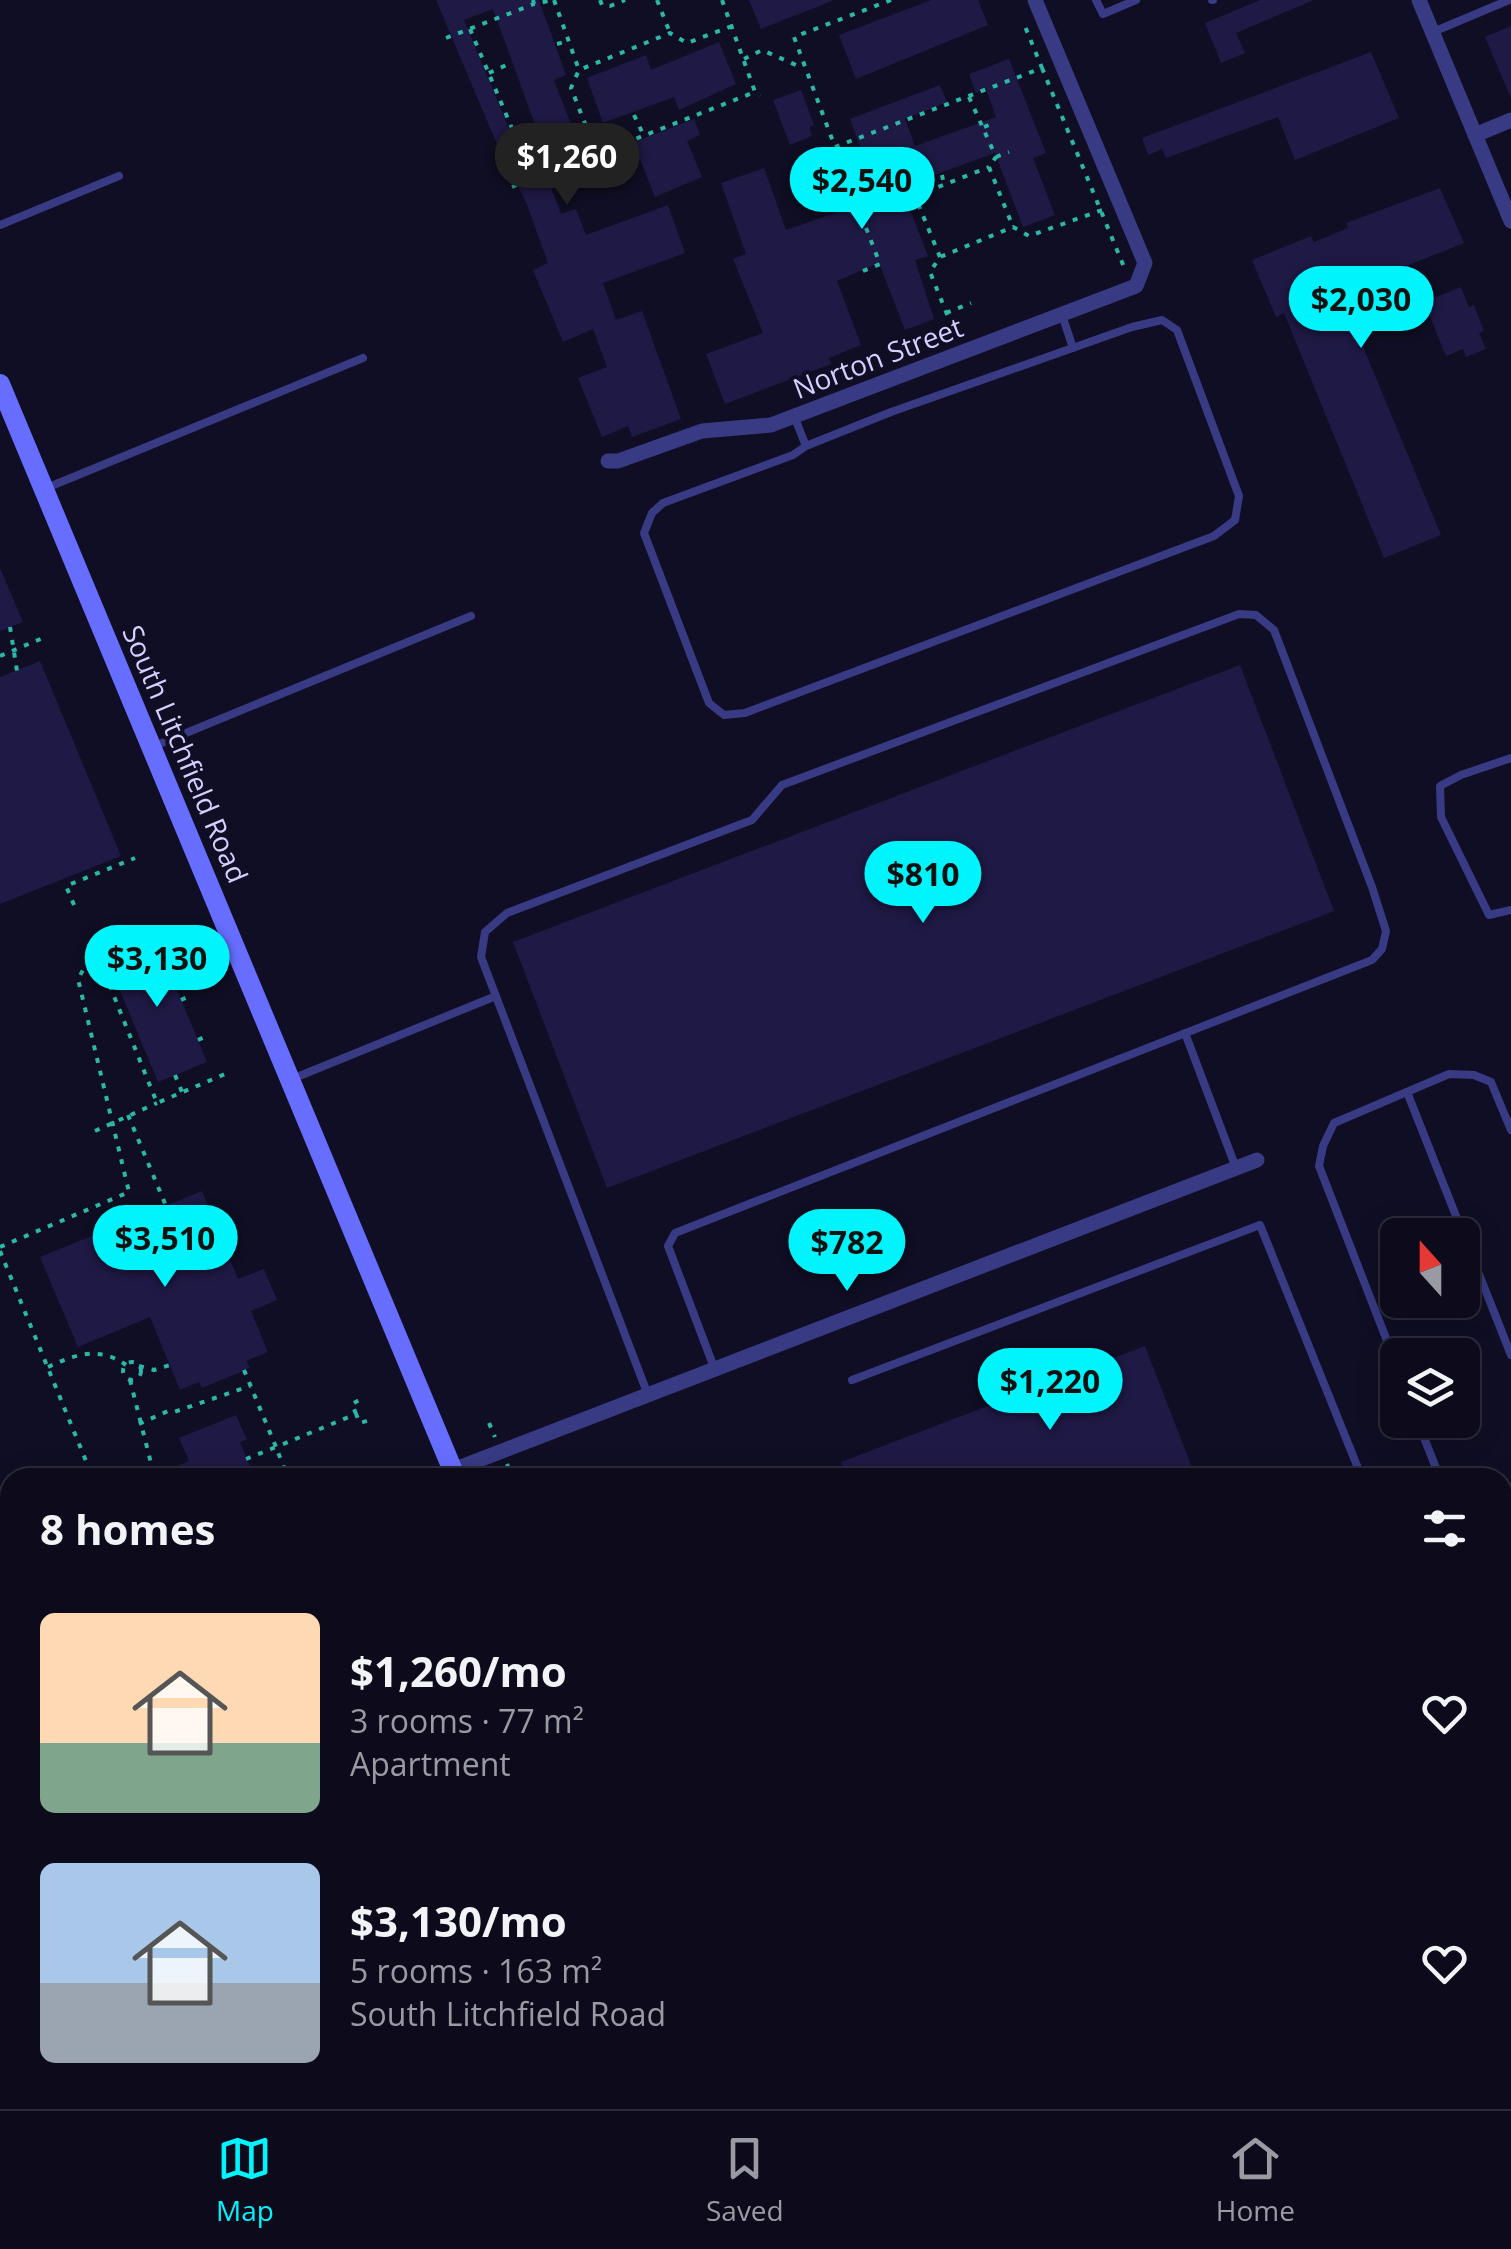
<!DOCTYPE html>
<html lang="en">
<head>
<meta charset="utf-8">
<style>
	body { margin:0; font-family:"Open Sans",sans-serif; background:#151324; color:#f1f3f6; height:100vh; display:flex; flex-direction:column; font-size:38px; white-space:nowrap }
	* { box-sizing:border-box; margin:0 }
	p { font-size:32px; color:#9a9aa3 }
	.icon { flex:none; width:55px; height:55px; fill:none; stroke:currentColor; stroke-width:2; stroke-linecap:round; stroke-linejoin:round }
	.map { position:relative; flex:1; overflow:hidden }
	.panel { position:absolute; left:0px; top:1468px; width:1512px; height:642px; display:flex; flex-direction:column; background:#0c0a1b; border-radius:30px 30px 0 0; box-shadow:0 5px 25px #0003,0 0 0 2px #2c2b3a }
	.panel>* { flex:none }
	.needle { width:65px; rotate:339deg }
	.fabs { position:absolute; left:1380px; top:1218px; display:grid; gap:20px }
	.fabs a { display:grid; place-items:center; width:100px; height:100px; border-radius:15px; background:#0c0a1b; box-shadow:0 5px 25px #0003,0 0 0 2px #2c2b3a; font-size:50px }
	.price { position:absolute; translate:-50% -85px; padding:0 22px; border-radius:35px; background:#00f4fb; color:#111; font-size:32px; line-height:65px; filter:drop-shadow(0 2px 5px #0008) }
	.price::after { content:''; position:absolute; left:50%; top:60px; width:30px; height:22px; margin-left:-15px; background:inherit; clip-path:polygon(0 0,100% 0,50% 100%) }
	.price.on { background:#222; color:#fff }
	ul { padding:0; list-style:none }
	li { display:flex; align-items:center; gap:30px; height:250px; padding:0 40px }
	li span { display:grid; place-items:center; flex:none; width:280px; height:200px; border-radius:15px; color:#555 }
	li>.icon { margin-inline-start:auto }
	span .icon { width:120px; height:120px; fill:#fffc; stroke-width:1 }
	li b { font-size:42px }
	h2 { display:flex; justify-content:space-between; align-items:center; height:120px; padding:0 40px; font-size:42px }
	.menu { display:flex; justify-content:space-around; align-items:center; height:140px; border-top:2px solid #2c2b3a; background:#0c0a1b; font-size:28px; color:#9a9aa3 }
	.menu a { display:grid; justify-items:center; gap:5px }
	.menu .on { color:#00f4fb }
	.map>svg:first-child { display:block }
	.building { fill:#1f1945; fill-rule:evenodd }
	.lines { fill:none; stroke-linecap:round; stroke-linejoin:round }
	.path { stroke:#2cb8a6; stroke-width:4; stroke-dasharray:5 8; stroke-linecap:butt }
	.service { stroke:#383a84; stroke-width:8 }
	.minor { stroke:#383a84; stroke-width:15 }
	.secondary { stroke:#676eff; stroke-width:20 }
	.labels { text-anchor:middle; stroke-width:8; stroke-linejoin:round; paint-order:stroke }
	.street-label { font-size:28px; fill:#d3d0ff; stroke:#100e24 }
</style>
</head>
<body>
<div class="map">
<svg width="1511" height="2109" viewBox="0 0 1511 2109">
	<rect width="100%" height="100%" fill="#100e24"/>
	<g class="building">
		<path d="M436 0H539L566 75 554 80 581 150 543 165 561 214 576 209 586 235 668 205 685 253 603 283 616 320 642 311 681 419 632 437 628 426 602 437 578 378 607 367 593 329 563 342 533 270 548 263 526 202 515 181 513 182ZM493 9 542 144 519 153 464 20Z"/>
		<polygon points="749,0 832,0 832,1 761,29"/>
		<polygon points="931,0 978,0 988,25 856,79 839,35"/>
		<polygon points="1260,0 1314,0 1236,33 1245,53 1221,63 1205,23"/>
		<polygon points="1511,26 1511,98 1485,37"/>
		<polygon points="719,42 736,84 679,110 674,97 603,123 587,78 646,55 651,70"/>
		<polygon points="1371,52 1399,118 1295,160 1278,117 1166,158 1162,149 1148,155 1142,138"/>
		<polygon points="1009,59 1046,153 1033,158 1055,215 1023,227 995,153 901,187 928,256 915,260 934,319 905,330 879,263 837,281 861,345 829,358 831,364 725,404 706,354 763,333 733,259 746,254 721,183 764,168 786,230 838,212 821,169 862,152 850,119 940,85 947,102 905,119 915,146 996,117 986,89 976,93 969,74"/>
		<polygon points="801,90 814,125 809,127 812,136 790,145 773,100"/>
		<polygon points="694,119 700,135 687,141 702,177 655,197 640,159 583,181 577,164"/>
		<polygon points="1440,188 1464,243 1369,281 1366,274 1338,286 1441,535 1384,558 1284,313 1276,317 1252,260 1311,236 1314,242 1348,228 1346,223"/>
		<polygon points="1461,287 1469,307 1474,305 1484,331 1479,333 1486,349 1466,357 1463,349 1446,356 1424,302"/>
		<polygon points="0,568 23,622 0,631"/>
		<polygon points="40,661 121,856 0,904 0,677"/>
		<polygon points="1240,665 1334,911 607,1188 513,942"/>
		<polygon points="155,937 207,1062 158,1082 106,957"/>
		<polygon points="202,1191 238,1279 264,1269 277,1300 251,1311 268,1352 246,1361 250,1368 202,1388 199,1382 180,1390 150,1317 78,1347 40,1257"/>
		<polygon points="1145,1346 1196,1478 847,1478 841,1462"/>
		<polygon points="236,1415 247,1440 240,1442 251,1469 231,1478 150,1478 189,1461 179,1438"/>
	</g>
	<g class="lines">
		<g class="path">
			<polyline points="533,0 534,4 553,0"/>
			<polyline points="554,0 579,70"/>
			<polyline points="600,0 602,5 610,6 625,0"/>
			<polyline points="657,0 670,33"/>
			<polyline points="722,0 755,92 760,96"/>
			<polyline points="891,0 794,37 835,147 1042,68 1024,24"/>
			<polyline points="732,26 687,43 670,33 579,70 571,88 597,154 755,92"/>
			<polyline points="470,29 533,178 597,154"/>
			<polyline points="446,38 534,4"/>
			<polyline points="557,44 568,41"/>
			<polyline points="744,59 762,50 796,65 803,62"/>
			<polyline points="1042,68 1124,267"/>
			<polyline points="489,73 511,63"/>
			<polyline points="969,97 996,157 989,167 1013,227"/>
			<polyline points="634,115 644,136"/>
			<polyline points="984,127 996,122"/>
			<polyline points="835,147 856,202"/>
			<polyline points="996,157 1009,152"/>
			<polyline points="910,173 915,196"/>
			<polyline points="942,175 944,185"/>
			<polyline points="512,187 533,178"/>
			<polyline points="940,257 915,196 989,167"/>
			<polyline points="863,271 880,264 856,202 910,183"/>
			<polyline points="946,313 971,303"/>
			<polyline points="957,339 930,272 940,257 1013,227 1029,236 1102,210"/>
			<polyline points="10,627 17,671"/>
			<polyline points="0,656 43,638"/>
			<polyline points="74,905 66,886 135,858"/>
			<polyline points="95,949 157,1103 225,1074"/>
			<polyline points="99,956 165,930"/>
			<polyline points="181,1000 192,995"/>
			<polyline points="198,1040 209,1035"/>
			<polyline points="175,1075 182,1092"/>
			<polyline points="128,1115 166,1206"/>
			<polyline points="95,1131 157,1103"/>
			<polyline points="0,1247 129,1192 78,979 95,949"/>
			<polyline points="0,1251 93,1478"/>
			<circle cx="132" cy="1371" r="9"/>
			<polyline points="139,1366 154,1370 170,1365"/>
			<path d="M48 1367C76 1354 99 1346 126 1365"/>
			<polyline points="244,1370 276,1447 356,1414 360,1423 370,1420"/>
			<polyline points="130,1380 154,1475"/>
			<polyline points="356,1414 352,1404 361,1399"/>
			<polyline points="489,1423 495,1437"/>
			<polyline points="139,1424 168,1411 174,1412 250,1386"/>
			<polyline points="246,1459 276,1447 288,1478"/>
			<polyline points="507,1464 512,1478"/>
			<polyline points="244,1478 245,1472"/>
			<polyline points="518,1478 523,1472"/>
		</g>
		<g class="service">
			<polyline points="1096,0 1103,14 1136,0"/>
			<polyline points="1212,0 1213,0"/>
			<polyline points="1433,32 1509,0"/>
			<polyline points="0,225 119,176"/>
			<polyline points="1062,315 1073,348"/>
			<polyline points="794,416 806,446 793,455 663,503 652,513 644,533 709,703 724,715 745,713 1214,536 1235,520 1239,496 1177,330 1162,320 1132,327 891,412 806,446"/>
			<polyline points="44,489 363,358"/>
			<polyline points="152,747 471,616"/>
			<polyline points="1511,758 1461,775 1440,786 1441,817 1489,915 1511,910"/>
			<polyline points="1185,1033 1236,1168"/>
			<polyline points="292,1079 496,996"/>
			<polyline points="1407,1092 1511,1355"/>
			<polyline points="1398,1369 1319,1166 1323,1146 1334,1123 1449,1074 1474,1075 1491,1082 1511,1130"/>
			<polyline points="852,1380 1260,1225 1362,1478"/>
			<polyline points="648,1395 481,957 485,932 507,913 752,820 782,785 1239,614 1256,615 1274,630 1372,887 1386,931 1382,949 1372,960 675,1233 668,1246 715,1370"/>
			<polyline points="1417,1420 1440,1478"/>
			<polyline points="1502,1641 1511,1663"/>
			<polyline points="1502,1718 1511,1705"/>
			<polyline points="1502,1816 1511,1822"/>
			<polyline points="1502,1998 1511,2003"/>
			<polyline points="826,2100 830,2109"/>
			<polyline points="913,2100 917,2109"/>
			<polyline points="1101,2100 1105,2109"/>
			<polyline points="1197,2100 1201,2109"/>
			<polyline points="1403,2100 1420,2109"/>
			<polyline points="1212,2109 1223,2100"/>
			<polyline points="1295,2109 1301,2100"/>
		</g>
		<g class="minor">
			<polyline points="1419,0 1511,221"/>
			<polyline points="1475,135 1511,120"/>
			<polyline points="608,461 618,461 702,431 771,425 1136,286 1145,263 1035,0"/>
			<polyline points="453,1470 1257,1160"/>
		</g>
		<g class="secondary">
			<polyline points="0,384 456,1478"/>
			<polyline points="679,2100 683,2109"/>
			<polyline points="722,2100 725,2109"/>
		</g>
	</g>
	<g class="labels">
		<g class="street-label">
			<text transform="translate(878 358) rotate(-21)" y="10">Norton Street</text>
			<text transform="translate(185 754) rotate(67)" y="10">South Litchfield Road</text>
		</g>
	</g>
</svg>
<div class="fabs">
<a><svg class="needle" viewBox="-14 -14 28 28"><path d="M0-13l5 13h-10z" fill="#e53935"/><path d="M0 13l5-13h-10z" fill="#9a9aa3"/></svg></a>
<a><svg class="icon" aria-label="layers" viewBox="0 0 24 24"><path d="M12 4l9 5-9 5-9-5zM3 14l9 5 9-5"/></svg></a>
</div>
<b class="price on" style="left:567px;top:208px">$1,260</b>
<b class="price" style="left:862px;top:232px">$2,540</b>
<b class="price" style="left:1361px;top:351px">$2,030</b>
<b class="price" style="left:923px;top:926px">$810</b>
<b class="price" style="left:157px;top:1010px">$3,130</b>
<b class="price" style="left:165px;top:1290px">$3,510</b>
<b class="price" style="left:847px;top:1294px">$782</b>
<b class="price" style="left:1050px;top:1433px">$1,220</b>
<section class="panel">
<h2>8 homes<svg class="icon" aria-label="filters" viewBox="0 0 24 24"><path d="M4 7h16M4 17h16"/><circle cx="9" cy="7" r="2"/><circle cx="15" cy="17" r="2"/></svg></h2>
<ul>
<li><span style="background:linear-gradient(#ffd9b3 65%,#7fa58c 0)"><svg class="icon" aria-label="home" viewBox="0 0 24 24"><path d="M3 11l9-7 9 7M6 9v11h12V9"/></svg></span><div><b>$1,260/mo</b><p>3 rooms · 77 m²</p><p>Apartment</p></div><svg class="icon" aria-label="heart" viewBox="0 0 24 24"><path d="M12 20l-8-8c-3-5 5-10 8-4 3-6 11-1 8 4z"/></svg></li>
<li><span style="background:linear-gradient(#a9c7e8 60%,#9aa5b1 0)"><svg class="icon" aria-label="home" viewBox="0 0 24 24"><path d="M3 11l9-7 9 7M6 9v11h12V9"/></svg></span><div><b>$3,130/mo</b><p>5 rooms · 163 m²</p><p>South Litchfield Road</p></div><svg class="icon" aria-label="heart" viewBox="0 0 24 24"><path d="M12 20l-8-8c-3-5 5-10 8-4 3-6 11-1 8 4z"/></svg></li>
</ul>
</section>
</div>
<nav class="menu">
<a class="on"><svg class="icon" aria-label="map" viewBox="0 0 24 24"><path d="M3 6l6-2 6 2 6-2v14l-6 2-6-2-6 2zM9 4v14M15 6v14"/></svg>Map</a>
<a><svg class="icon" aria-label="saved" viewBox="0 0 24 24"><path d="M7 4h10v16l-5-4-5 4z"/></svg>Saved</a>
<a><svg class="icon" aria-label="home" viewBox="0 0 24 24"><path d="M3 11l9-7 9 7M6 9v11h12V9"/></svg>Home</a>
</nav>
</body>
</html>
